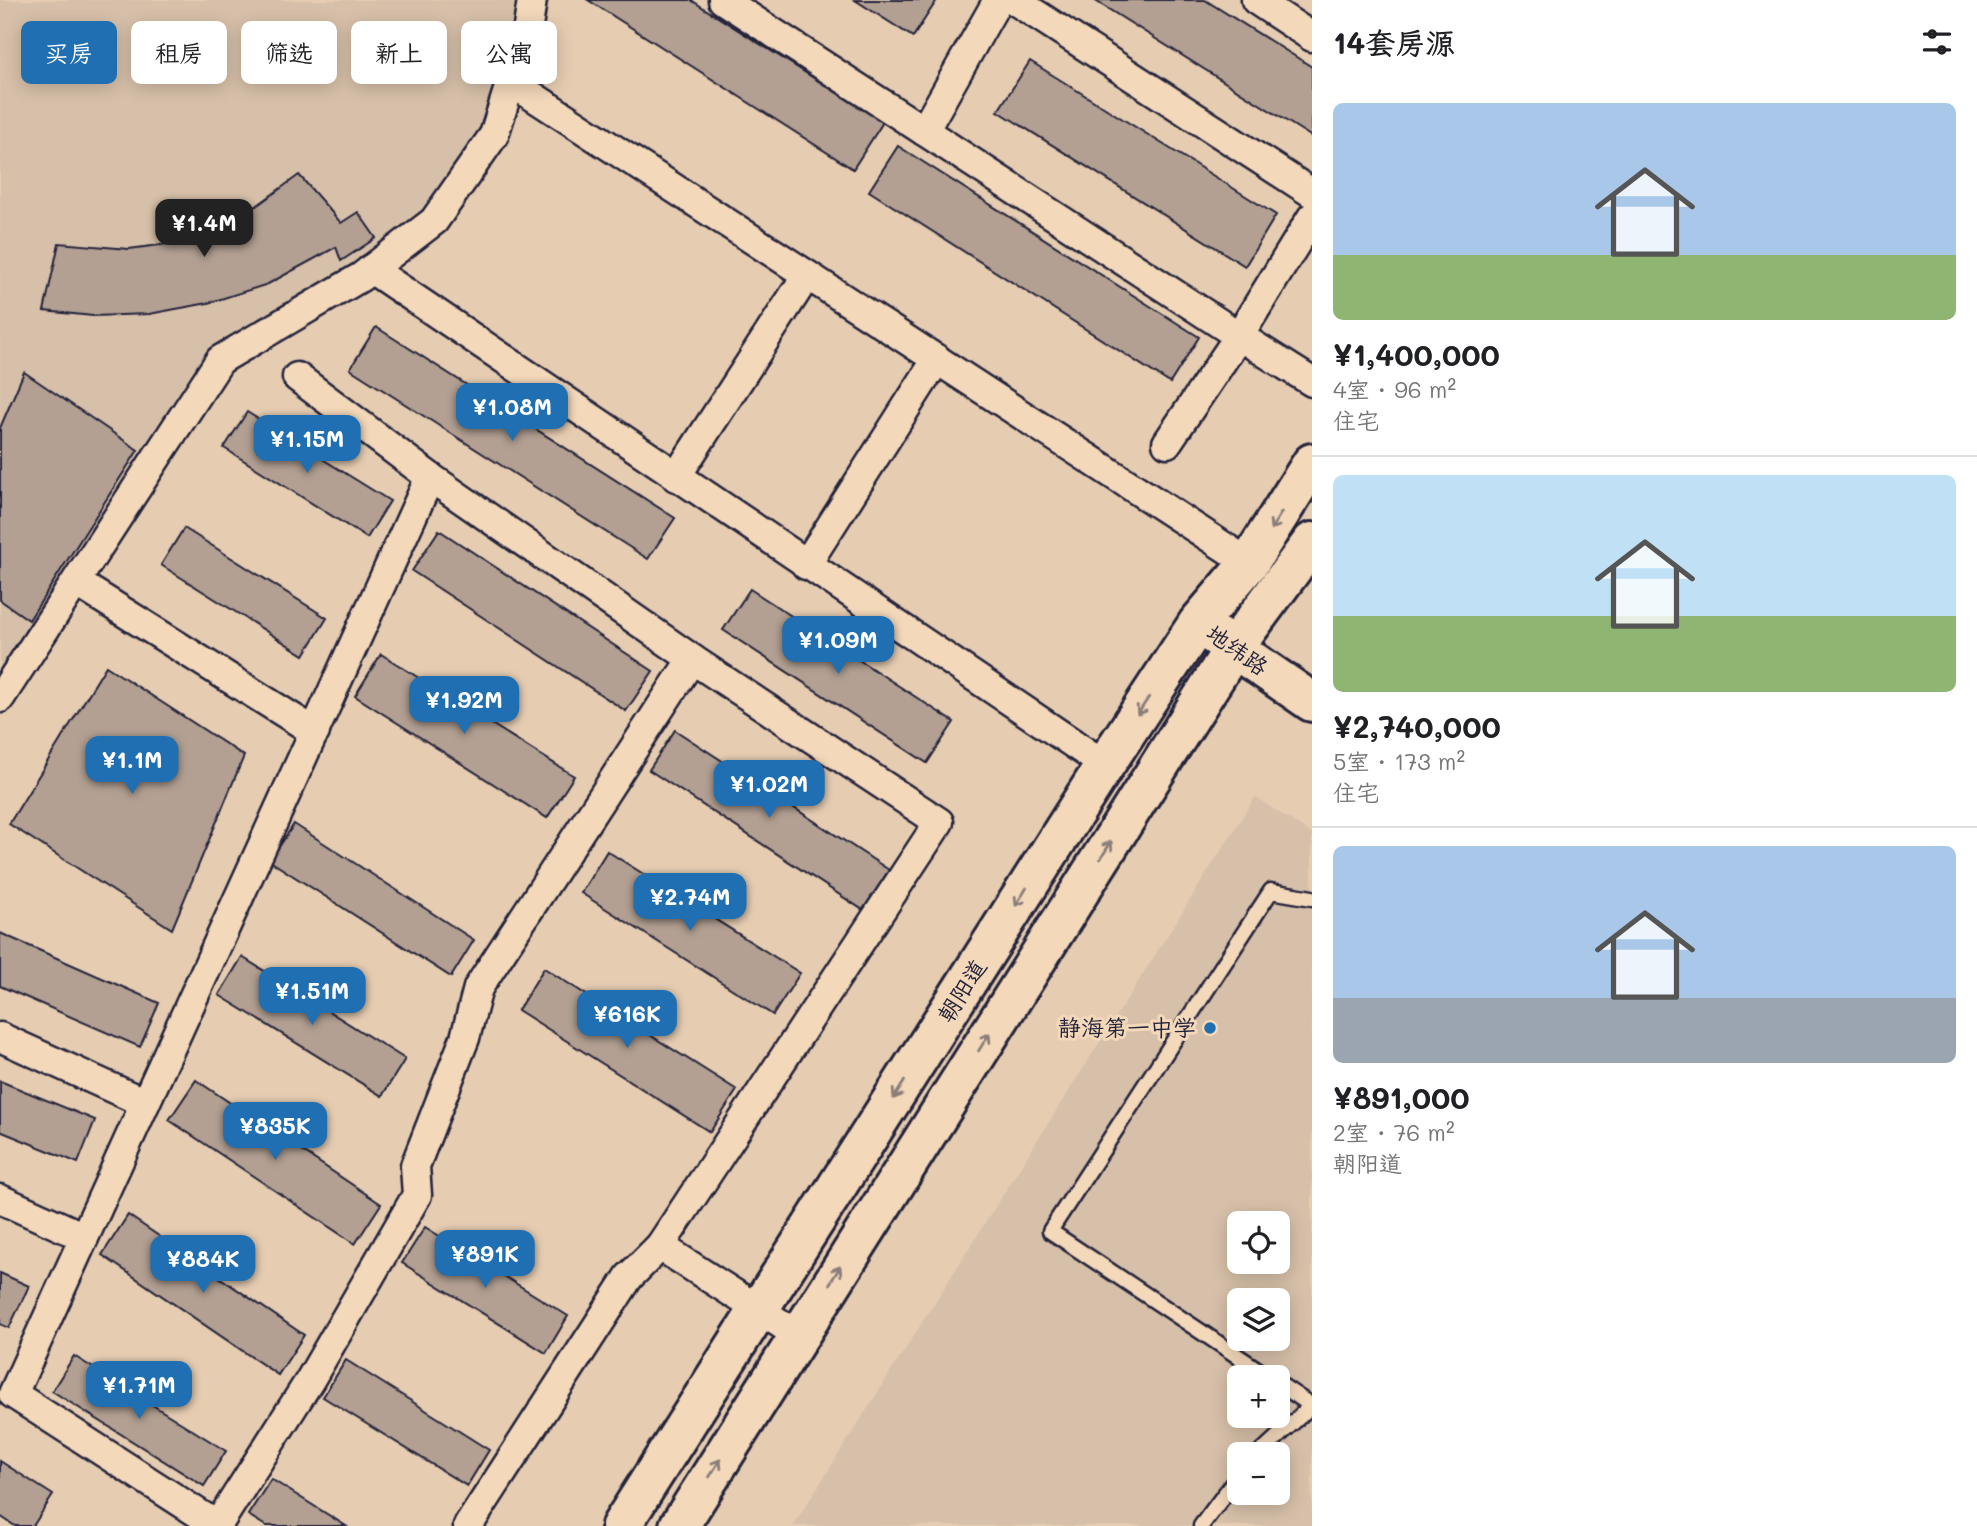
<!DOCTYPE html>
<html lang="zh">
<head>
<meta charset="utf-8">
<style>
	body { margin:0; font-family:Mali,"LXGW WenKai TC",sans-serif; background:#f6f6f6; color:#202124; height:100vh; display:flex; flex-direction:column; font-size:26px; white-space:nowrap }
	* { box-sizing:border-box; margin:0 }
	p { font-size:23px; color:#757577 }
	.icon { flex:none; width:38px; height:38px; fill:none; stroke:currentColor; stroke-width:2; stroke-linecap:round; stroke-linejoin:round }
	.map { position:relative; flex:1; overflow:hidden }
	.details { display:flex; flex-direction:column; background:#fff; width:665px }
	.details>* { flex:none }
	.banner { position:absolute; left:21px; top:21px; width:665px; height:63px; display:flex; gap:14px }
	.fabs { position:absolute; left:1227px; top:1211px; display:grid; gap:14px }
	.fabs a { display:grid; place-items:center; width:63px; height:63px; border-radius:10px; background:#fff; box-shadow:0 4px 18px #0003; font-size:35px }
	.price { position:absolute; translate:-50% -60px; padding:0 16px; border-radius:14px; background:#1f6fb2; color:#fff; font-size:23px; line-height:46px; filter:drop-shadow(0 2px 4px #0008) }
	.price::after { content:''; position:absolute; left:50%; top:42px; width:21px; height:16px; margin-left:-10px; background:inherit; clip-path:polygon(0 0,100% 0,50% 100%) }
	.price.on { background:#222; color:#fff }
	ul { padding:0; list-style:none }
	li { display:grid; align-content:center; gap:14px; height:371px; padding:0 21px }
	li+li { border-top:2px solid #e0e0e0 }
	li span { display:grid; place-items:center; height:217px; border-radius:10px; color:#555 }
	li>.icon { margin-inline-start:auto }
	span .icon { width:126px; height:126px; fill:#fffc; stroke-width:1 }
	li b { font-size:30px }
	h2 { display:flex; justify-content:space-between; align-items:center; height:84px; padding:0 21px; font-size:30px }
	.chip { padding:0 24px; border-radius:10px; background:#fff; box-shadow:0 4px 18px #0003; font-size:24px; line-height:63px }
	.chip.on { background:#1f6fb2; color:#fff }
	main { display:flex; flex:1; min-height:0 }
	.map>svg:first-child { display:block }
	.built { fill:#d7c0a9; fill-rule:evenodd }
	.building { fill:#b3a093; stroke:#22223b; stroke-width:2 }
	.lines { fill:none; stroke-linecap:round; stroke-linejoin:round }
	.service-casing { stroke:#22223b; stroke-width:19 }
	.minor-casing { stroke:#22223b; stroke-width:33 }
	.secondary-casing { stroke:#22223b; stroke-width:44 }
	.service { stroke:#f3d8ba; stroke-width:14 }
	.minor { stroke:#f3d8ba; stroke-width:28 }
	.secondary { stroke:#f3d8ba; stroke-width:38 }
	.oneway { stroke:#8a7d7a }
	.poi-dot { fill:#1f6fb2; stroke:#f3d8ba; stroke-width:2.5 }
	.labels { text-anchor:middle; stroke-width:6; stroke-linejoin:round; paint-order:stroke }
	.street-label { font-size:23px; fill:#22223b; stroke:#f3d8ba }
	.poi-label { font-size:23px; fill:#22223b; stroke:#f3d8ba; text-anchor:end }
</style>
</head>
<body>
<main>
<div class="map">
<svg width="1312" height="1526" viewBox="0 0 1312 1526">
	<rect width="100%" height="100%" fill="#e6cdb2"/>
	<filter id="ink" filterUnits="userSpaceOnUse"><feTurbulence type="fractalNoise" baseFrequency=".0143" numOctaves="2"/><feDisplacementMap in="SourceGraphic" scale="14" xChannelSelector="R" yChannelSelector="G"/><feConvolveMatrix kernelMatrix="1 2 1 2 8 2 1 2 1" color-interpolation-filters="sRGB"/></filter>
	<g filter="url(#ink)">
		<g class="built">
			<polygon points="0,0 526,0 501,125 455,216 374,266 218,374 0,715"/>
			<path d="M1255 797 1312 834V1526H793ZM1239 1223H1278V1262H1239ZM1239 1300H1278V1339H1239ZM1239 1377H1278V1416H1239ZM1239 1454H1278V1493H1239Z"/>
		</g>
		<g class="building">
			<polygon points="588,0 691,0 883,122 853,169"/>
			<polygon points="855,0 937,0 913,37"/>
			<polygon points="1094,0 1205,0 1312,67 1312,137"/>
			<polygon points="1030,61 1276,215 1245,266 998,111"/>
			<polygon points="898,146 1199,337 1170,383 869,191"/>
			<polygon points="299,175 341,223 358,212 376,238 341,261 336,247 268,284 208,303 149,314 93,316 44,311 59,243 129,249 175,243 213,230 255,207"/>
			<polygon points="376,327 675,518 648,559 350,369"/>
			<polygon points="24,372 138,450 29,620 0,600 0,428"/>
			<polygon points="247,412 390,501 367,538 224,448"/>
			<polygon points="184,528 327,618 304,655 161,565"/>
			<polygon points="439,530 653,671 626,711 412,571"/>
			<polygon points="750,589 954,722 927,763 723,630"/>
			<polygon points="381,654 574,776 547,818 355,696"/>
			<polygon points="106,666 244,756 172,929 9,824"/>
			<polygon points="675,730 889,870 863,910 649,770"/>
			<polygon points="294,824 474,940 451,977 270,861"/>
			<polygon points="607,851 800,973 773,1015 581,893"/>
			<polygon points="0,933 159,1003 140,1047 0,986"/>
			<polygon points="242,957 405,1059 382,1096 219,995"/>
			<polygon points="544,968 737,1090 710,1132 518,1010"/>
			<polygon points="196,1080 381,1204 355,1244 169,1120"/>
			<polygon points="0,1081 95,1120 78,1163 0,1131"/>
			<polygon points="128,1215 304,1335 278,1375 102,1255"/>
			<polygon points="425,1227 568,1316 546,1353 402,1263"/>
			<polygon points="0,1273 29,1286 9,1328 0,1324"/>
			<polygon points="74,1356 226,1451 204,1486 52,1391"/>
			<polygon points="346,1360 489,1450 467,1486 323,1397"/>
			<polygon points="0,1461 53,1495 33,1526 15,1526 0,1516"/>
			<polygon points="271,1479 346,1526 266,1526 248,1515"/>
		</g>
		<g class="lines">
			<defs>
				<g id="service">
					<polyline points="1269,1377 1050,1231 1271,891 1312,898"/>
					<polyline points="1278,1383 1312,1406"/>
					<polyline points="1259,1454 1312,1405"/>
					<polyline points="1201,1526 1239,1475"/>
				</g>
				<g id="minor">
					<polyline points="723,0 1239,336 1167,443"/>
					<polyline points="1014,0 1312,193"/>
					<polyline points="1256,0 1312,37"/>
					<polyline points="511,82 1249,563"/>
					<polyline points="924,131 998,0"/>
					<polyline points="1312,217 1239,336 1312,382"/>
					<polyline points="371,269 1105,765"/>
					<polyline points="297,377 430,477"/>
					<polyline points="676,477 807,275"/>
					<polyline points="806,565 937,359"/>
					<polyline points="76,582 315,732"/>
					<polyline points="0,698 220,360 361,277 434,221 494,135 528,27 532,0"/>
					<polyline points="0,1037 145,1103"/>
					<polyline points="0,1199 84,1237"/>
					<polyline points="660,1246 798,1335"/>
					<polyline points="217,1526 310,1380 417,1195 415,1166 465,1038 478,988 692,659"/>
					<polyline points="218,1526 13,1394 430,477 698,663 939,822 660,1246 629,1277 468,1526"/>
				</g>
				<g id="secondary">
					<polyline points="1213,634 1312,702"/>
					<polyline points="621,1526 1105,765 1198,623 1249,563 1312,463"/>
					<polyline points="679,1526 1233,649 1312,542"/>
				</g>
			</defs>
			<use href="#service" class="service-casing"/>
			<use href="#minor" class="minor-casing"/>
			<use href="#secondary" class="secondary-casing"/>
			<use href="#service" class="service"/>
			<use href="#minor" class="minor"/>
			<use href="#secondary" class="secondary"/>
		</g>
		<defs><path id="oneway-shaft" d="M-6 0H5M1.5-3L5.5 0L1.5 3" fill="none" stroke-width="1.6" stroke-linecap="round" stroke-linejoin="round" transform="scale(1.75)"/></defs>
		<g class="oneway">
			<use href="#oneway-shaft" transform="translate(1276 521) rotate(122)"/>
			<use href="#oneway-shaft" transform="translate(1143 706) rotate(123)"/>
			<use href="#oneway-shaft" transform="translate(1106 850) rotate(-58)"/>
			<use href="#oneway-shaft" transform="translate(1021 897) rotate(122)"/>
			<use href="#oneway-shaft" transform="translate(984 1042) rotate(-58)"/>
			<use href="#oneway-shaft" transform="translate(899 1090) rotate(122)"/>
			<use href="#oneway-shaft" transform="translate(835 1275) rotate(-58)"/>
			<use href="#oneway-shaft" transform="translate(715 1468) rotate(-58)"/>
		</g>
	</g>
	<circle class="poi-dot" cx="1210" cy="1028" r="7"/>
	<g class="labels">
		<g class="street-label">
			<text transform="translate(1237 650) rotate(35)" y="8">地纬路</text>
			<text transform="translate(962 991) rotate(-58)" y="8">朝阳道</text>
		</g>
		<g class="poi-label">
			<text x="1196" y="1036">静海第一中学</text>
		</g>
	</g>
</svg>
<div class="fabs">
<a><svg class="icon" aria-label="locate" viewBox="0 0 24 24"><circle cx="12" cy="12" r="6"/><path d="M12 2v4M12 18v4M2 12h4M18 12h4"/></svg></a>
<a><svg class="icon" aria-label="layers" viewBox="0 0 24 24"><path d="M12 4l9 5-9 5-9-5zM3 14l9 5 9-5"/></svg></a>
<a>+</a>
<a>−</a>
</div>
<b class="price on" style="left:204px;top:259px">¥1.4M</b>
<b class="price" style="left:512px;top:443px">¥1.08M</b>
<b class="price" style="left:307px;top:475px">¥1.15M</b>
<b class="price" style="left:838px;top:676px">¥1.09M</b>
<b class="price" style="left:464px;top:736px">¥1.92M</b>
<b class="price" style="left:132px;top:796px">¥1.1M</b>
<b class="price" style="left:769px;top:820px">¥1.02M</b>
<b class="price" style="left:690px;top:933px">¥2.74M</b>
<b class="price" style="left:312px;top:1027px">¥1.51M</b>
<b class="price" style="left:627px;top:1050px">¥616K</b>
<b class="price" style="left:275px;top:1162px">¥835K</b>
<b class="price" style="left:485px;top:1290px">¥891K</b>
<b class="price" style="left:203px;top:1295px">¥884K</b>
<b class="price" style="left:139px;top:1421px">¥1.71M</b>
<div class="banner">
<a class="chip on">买房</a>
<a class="chip">租房</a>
<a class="chip">筛选</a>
<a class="chip">新上</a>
<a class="chip">公寓</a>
</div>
</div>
<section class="details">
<h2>14套房源<svg class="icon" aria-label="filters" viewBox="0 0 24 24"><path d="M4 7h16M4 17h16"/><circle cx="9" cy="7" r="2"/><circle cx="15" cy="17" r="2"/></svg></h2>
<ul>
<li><span style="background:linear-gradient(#a9c7e8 70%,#8fb573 0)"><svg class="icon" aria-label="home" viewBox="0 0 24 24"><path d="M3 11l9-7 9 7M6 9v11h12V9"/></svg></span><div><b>¥1,400,000</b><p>4室 · 96 m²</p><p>住宅</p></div></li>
<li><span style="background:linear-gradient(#bfe0f5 65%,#8fb573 0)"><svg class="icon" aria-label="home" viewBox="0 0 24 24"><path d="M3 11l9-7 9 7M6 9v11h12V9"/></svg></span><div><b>¥2,740,000</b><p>5室 · 173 m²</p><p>住宅</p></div></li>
<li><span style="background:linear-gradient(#a9c7e8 70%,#9aa5b1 0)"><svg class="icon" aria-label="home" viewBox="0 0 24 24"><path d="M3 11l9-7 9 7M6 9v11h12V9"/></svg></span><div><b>¥891,000</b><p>2室 · 76 m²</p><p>朝阳道</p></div></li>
</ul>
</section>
</main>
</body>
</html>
